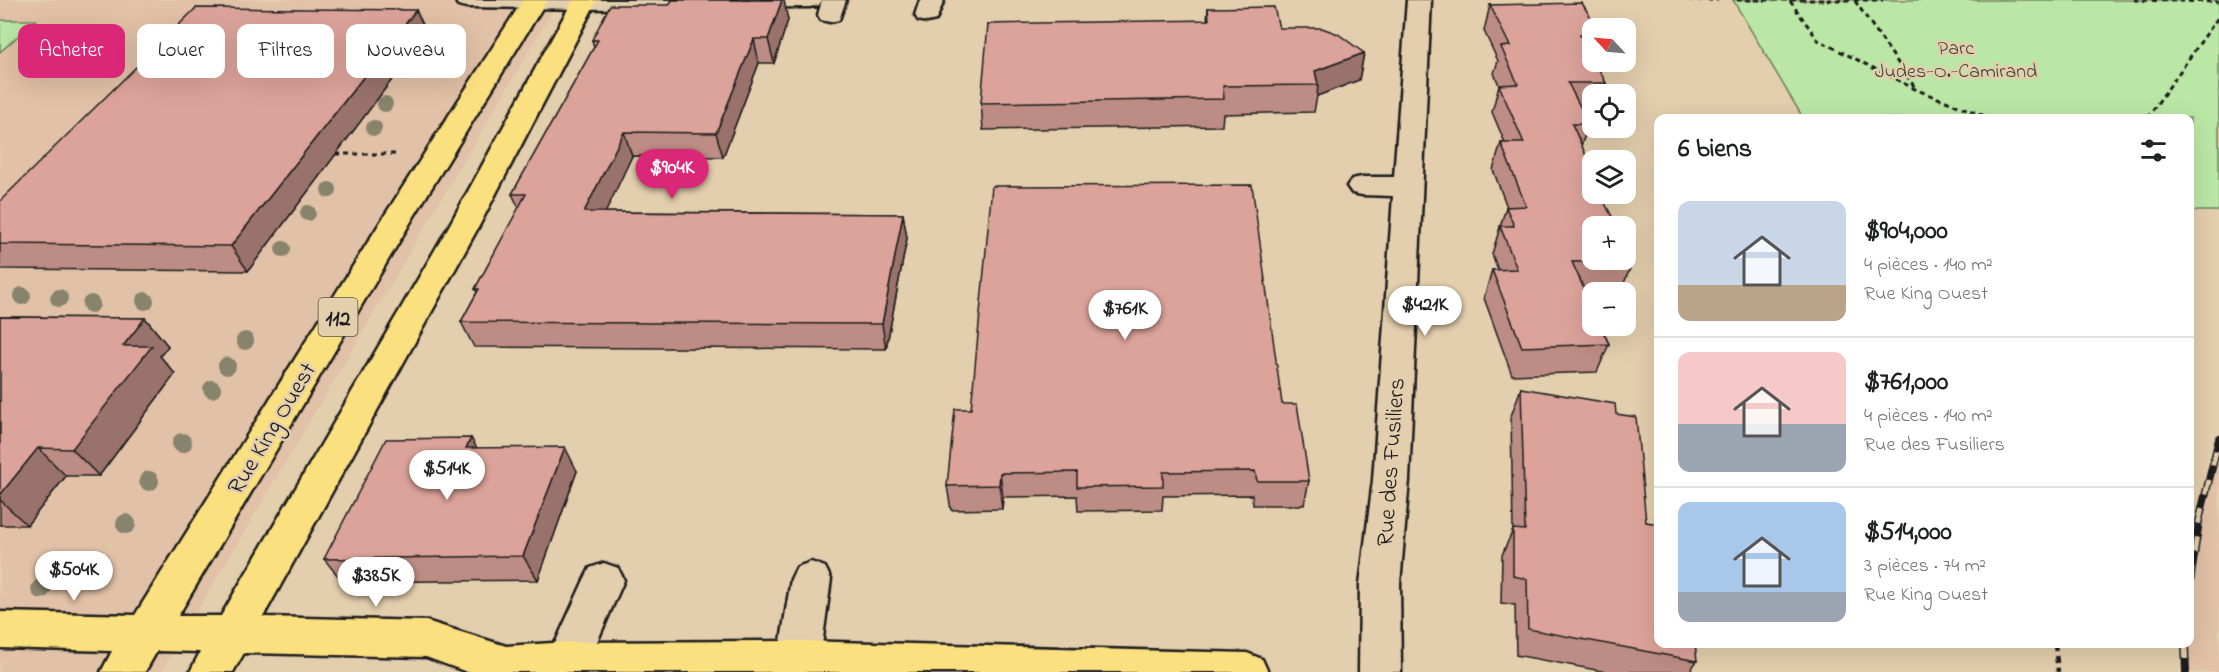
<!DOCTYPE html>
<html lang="fr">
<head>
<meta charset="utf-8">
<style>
	body { margin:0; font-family:"Indie Flower",sans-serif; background:#f2f2f2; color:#202124; height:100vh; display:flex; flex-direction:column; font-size:22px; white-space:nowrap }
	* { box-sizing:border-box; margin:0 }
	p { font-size:20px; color:#757577 }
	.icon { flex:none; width:33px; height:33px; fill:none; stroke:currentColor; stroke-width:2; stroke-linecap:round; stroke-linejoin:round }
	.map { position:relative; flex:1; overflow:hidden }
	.drawer { position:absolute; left:1654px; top:114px; width:540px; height:534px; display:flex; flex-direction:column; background:#fff; border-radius:12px; box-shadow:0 6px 24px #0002 }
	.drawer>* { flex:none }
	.guide { position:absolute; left:18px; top:24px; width:570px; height:54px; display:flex; gap:12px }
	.needle { width:39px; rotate:296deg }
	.controls { position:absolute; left:1582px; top:18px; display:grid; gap:12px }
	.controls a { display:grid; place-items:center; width:54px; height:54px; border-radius:12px; background:#fff; box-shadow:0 6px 24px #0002; font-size:30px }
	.price { position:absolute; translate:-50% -51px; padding:0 14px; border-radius:21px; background:#fff; color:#222; font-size:20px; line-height:39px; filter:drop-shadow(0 2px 3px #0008) }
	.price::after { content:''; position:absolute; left:50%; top:36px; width:18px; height:14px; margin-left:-9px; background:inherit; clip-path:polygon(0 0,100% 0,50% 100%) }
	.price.selected { background:#db2777; color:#fff }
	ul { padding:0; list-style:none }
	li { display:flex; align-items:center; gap:18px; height:150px; padding:0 24px }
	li+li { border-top:2px solid #e0e0e0 }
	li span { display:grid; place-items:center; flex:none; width:168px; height:120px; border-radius:12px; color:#555 }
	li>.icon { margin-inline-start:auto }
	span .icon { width:72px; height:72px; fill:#fffc; stroke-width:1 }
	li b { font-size:26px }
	h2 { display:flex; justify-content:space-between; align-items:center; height:72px; padding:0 24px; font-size:26px }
	.chip { padding:0 21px; border-radius:12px; background:#fff; box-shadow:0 6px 24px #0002; font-size:21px; line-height:54px }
	.chip.selected { background:#db2777; color:#fff }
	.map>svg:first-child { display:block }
	.built { fill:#e1c1a7 }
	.green { fill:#bae7a5; stroke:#6b8260; stroke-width:1.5 }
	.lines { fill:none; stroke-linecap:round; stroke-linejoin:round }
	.minor-casing { stroke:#1c1c1c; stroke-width:5 }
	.major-casing { stroke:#1c1c1c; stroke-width:5 }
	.path-far1 { stroke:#1c1c1c; stroke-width:3; stroke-dasharray:5 4; stroke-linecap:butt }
	.path { stroke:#1c1c1c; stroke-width:4.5; stroke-dasharray:7 5; stroke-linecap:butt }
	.minor { fill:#e3cead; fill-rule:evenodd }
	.major { fill:#fbe080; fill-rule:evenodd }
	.rail-casing { stroke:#1c1c1c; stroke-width:8 }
	.rail { stroke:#e3cead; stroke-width:5; stroke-dasharray:15; stroke-linecap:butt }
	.tree { fill:#87836c }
	.wall { fill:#bd8c84; stroke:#1c1c1c; stroke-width:1.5 }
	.shaded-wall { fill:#9a726c; stroke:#1c1c1c; stroke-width:1.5 }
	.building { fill:#dca39a; stroke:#1c1c1c; stroke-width:1.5 }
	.labels { text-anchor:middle; stroke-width:5; stroke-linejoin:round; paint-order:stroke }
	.far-park-label { font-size:20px; fill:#3c4537; stroke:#e3cead }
	.shield { fill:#e3cead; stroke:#585148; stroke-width:1.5 }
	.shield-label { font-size:22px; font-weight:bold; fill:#1c1c1c }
	.street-label { font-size:24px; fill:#1c1c1c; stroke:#e3cead }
</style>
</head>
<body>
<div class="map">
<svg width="2219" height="672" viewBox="0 0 2219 672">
	<rect width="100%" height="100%" fill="#e3cead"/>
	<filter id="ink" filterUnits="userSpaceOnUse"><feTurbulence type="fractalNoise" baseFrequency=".0167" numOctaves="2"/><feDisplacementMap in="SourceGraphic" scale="12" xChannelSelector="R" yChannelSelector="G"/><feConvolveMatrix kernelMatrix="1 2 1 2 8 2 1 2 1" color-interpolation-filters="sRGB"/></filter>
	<g filter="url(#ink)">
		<g class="built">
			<polygon points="0,0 559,0 161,672 0,672"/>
			<polygon points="2219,439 2219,672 2186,672 2185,644 2190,644 2190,583 2199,521"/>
		</g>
		<g class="green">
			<polygon points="1733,0 2219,0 2219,211 2190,211 2190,118 1803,118"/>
			<polygon points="0,20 36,20 0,52"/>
		</g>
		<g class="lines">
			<defs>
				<g id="minor">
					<polygon points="455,0 846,0 839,20 830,22 821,20 818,15 822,0 819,5 810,7 583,9 467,7 458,5"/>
					<polygon points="920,0 944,0 936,20 927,22 918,20 915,15"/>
					<polygon points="1407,0 1431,0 1409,480 1400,584 1401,672 1359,672 1360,584 1373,480 1393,196 1362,195 1352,193 1347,186 1352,179 1362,177 1394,177"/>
					<polygon points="811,562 825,567 831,579 820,660 814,672 784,672 778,660 791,579 797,567"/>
					<polygon points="604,563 618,568 624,580 584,672 552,672 547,661 584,580 590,568"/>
				</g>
				<polygon id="major" points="523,0 547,0 413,218 178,616 221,616 449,226 573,0 597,0 479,226 263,617 426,621 506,646 568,642 799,641 1247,653 1262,659 1268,672 467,672 426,657 244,653 233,672 190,672 200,652 157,651 145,672 101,672 112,651 0,648 0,612 135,615 383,218"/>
			</defs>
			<use href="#minor" class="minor-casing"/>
			<use href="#major" class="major-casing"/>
			<g class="path-far1">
				<polyline points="1689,0 1718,0"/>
				<polyline points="1737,0 1883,0"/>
				<polyline points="2134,0 2219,2"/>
				<polyline points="1790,1 1818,40 1917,90 1990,118"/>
				<polyline points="1855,1 1916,89"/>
				<polyline points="2147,118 2219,16"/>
				<polyline points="336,154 398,154"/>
			</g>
			<polyline class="path" points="2055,644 2058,672"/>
			<use href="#minor" class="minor"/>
			<use href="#major" class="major"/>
			<defs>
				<g id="rail">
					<polyline points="2190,583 2199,521 2219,439"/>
					<polyline points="2185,644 2186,672"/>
				</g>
			</defs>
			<use href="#rail" class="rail-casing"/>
			<use href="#rail" class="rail"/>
		</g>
		<g class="tree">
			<circle cx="407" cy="74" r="7"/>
			<circle cx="385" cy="104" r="8"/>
			<circle cx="374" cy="128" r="8"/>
			<circle cx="329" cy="190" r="8"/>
			<circle cx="308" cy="213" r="8"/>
			<circle cx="283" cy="249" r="8"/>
			<circle cx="22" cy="296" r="9"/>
			<circle cx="59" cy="298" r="9"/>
			<circle cx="145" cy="301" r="9"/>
			<circle cx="91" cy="304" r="9"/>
			<circle cx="245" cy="341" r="9"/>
			<circle cx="227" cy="366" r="9"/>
			<circle cx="212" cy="389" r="9"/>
			<circle cx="182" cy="443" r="10"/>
			<circle cx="149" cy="481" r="10"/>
			<circle cx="126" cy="524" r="10"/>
			<circle cx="41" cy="589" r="10"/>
		</g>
		<g class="wall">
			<polygon points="1490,5 1593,28 1593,62 1606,83 1602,94 1593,94 1593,110 1582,110 1589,124 1581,146 1593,194 1633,261 1622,288 1584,289 1609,344 1597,372 1512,375 1484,298 1492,270 1498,270 1492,254 1506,207 1507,207 1493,170 1501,143 1505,143 1492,112 1499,85 1494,73 1498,61 1484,31"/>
			<polygon points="1208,8 1364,53 1359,80 1317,96 1314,112 1223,114 1222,126 983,130 981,103 1207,20"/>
			<polygon points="788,20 774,63 759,63 723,157 632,156 605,212 903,214 907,238 886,349 474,347 461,322 477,292 475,289 519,208 512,194 594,47 592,40"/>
			<polygon points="427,33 248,271 0,269 0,201"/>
			<polygon points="0,317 145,318 168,346 160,356 175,374 99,476 66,476 27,525 0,525"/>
			<polygon points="1521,388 1646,522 1697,661 1689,672 1607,672 1516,655 1515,605 1501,603 1502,555 1513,530 1511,416"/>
			<polygon points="1282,404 1309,481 1304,505 1253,505 1252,495 1163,496 1162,510 1078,511 1077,496 1003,497 1002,509 951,510 947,486"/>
			<polygon points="476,448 577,471 538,580 343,582 324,559"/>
		</g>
		<g class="shaded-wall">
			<polygon points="782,0 784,0 788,20 774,63 768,39"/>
			<polygon points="416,10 427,33 248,271 231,246"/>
			<polygon points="754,39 759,63 723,157 716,133"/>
			<polygon points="1364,53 1359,80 1317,96 1318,85 1315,71"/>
			<polygon points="624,132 632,156 594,237 584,212"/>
			<polygon points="903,214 907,238 886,349 882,324"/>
			<polygon points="145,318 168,346 160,356 175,374 99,476 72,449 123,346"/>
			<polygon points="471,438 485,462 466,448"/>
			<polygon points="565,447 577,471 538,580 523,556"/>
			<polygon points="38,448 66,476 27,525 0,500 0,495"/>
			<polygon points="1000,473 1003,497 1002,509 999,485"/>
		</g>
		<g class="building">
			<polygon points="672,0 782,0 768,39 754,39 716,133 624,132 584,212 903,214 882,324 461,322 479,289 475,289 526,194 512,194 598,40 592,40 610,5 669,5"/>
			<polygon points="1582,3 1597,28 1593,28 1593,35 1580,35 1593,58 1593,62 1595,62 1606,83 1568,83 1589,124 1572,124 1593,171 1593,194 1600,194 1617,226 1593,226 1593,260 1626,260 1626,246 1633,261 1572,262 1593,309 1593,326 1600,326 1609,344 1522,347 1492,270 1517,269 1500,226 1514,226 1506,207 1526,206 1501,143 1524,143 1499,85 1518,84 1501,47 1510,46 1490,5"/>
			<polygon points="1274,7 1279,28 1322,28 1338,34 1364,53 1315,71 1318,85 1223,86 1224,99 981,103 988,24 1209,20 1208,8"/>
			<polygon points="196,8 416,10 231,246 0,244 0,201"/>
			<polygon points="1252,185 1282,404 1297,404 1309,481 1257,481 1255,471 1163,472 1163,486 1077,487 1077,472 1000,473 999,485 947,486 955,409 971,409 992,186"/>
			<polygon points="0,317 145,318 123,346 152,346 72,449 38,448 0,495"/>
			<polygon points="1521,388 1615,404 1616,414 1636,417 1646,522 1659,524 1659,644 1695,644 1697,661 1528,629 1527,579 1513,576 1513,529 1525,530"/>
			<polygon points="471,438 466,448 565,447 523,556 324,559 386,439"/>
		</g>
	</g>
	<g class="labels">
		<g class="far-park-label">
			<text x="1956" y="54">Parc<tspan x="1956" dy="23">Judes-O.-Camirand</tspan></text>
		</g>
		<rect class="shield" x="318.5" y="298" width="39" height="38" rx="4.5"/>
		<g class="shield-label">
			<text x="338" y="325">112</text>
		</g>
		<g class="street-label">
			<text transform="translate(271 428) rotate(-59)" y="8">Rue King Ouest</text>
			<text transform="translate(1390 462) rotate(-86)" y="8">Rue des Fusiliers</text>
		</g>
	</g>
</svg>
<div class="controls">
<a><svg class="needle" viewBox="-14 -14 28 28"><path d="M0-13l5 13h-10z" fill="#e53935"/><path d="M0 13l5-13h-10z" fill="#757577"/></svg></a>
<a><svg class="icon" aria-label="locate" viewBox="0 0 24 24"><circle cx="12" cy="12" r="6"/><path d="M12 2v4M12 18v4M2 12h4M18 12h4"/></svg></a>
<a><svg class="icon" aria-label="layers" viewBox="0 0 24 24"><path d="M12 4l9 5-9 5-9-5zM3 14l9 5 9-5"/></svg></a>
<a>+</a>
<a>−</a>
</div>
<b class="price selected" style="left:672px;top:200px">$904K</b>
<b class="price" style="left:1425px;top:337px">$421K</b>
<b class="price" style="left:1125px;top:341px">$761K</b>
<b class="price" style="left:447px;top:501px">$514K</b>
<b class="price" style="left:74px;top:602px">$504K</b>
<b class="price" style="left:376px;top:608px">$385K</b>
<div class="guide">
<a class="chip selected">Acheter</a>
<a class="chip">Louer</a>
<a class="chip">Filtres</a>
<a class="chip">Nouveau</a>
</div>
<section class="drawer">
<h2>6 biens<svg class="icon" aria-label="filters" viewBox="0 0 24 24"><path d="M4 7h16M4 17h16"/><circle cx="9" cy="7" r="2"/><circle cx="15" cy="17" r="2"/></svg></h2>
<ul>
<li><span style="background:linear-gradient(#c9d6e8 70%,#b9a48a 0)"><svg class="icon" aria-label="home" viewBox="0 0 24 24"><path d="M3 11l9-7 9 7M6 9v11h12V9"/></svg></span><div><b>$904,000</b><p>4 pièces · 140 m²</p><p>Rue King Ouest</p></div></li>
<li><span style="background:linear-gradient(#f6c9c9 60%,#9aa5b1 0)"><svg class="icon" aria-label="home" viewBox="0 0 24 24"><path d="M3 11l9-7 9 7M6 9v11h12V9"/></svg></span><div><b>$761,000</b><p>4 pièces · 140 m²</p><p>Rue des Fusiliers</p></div></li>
<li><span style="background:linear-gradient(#a9c7e8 75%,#9aa5b1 0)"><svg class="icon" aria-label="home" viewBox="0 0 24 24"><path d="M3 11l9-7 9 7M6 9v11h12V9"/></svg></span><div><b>$514,000</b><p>3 pièces · 74 m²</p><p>Rue King Ouest</p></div></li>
</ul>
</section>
</div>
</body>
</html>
